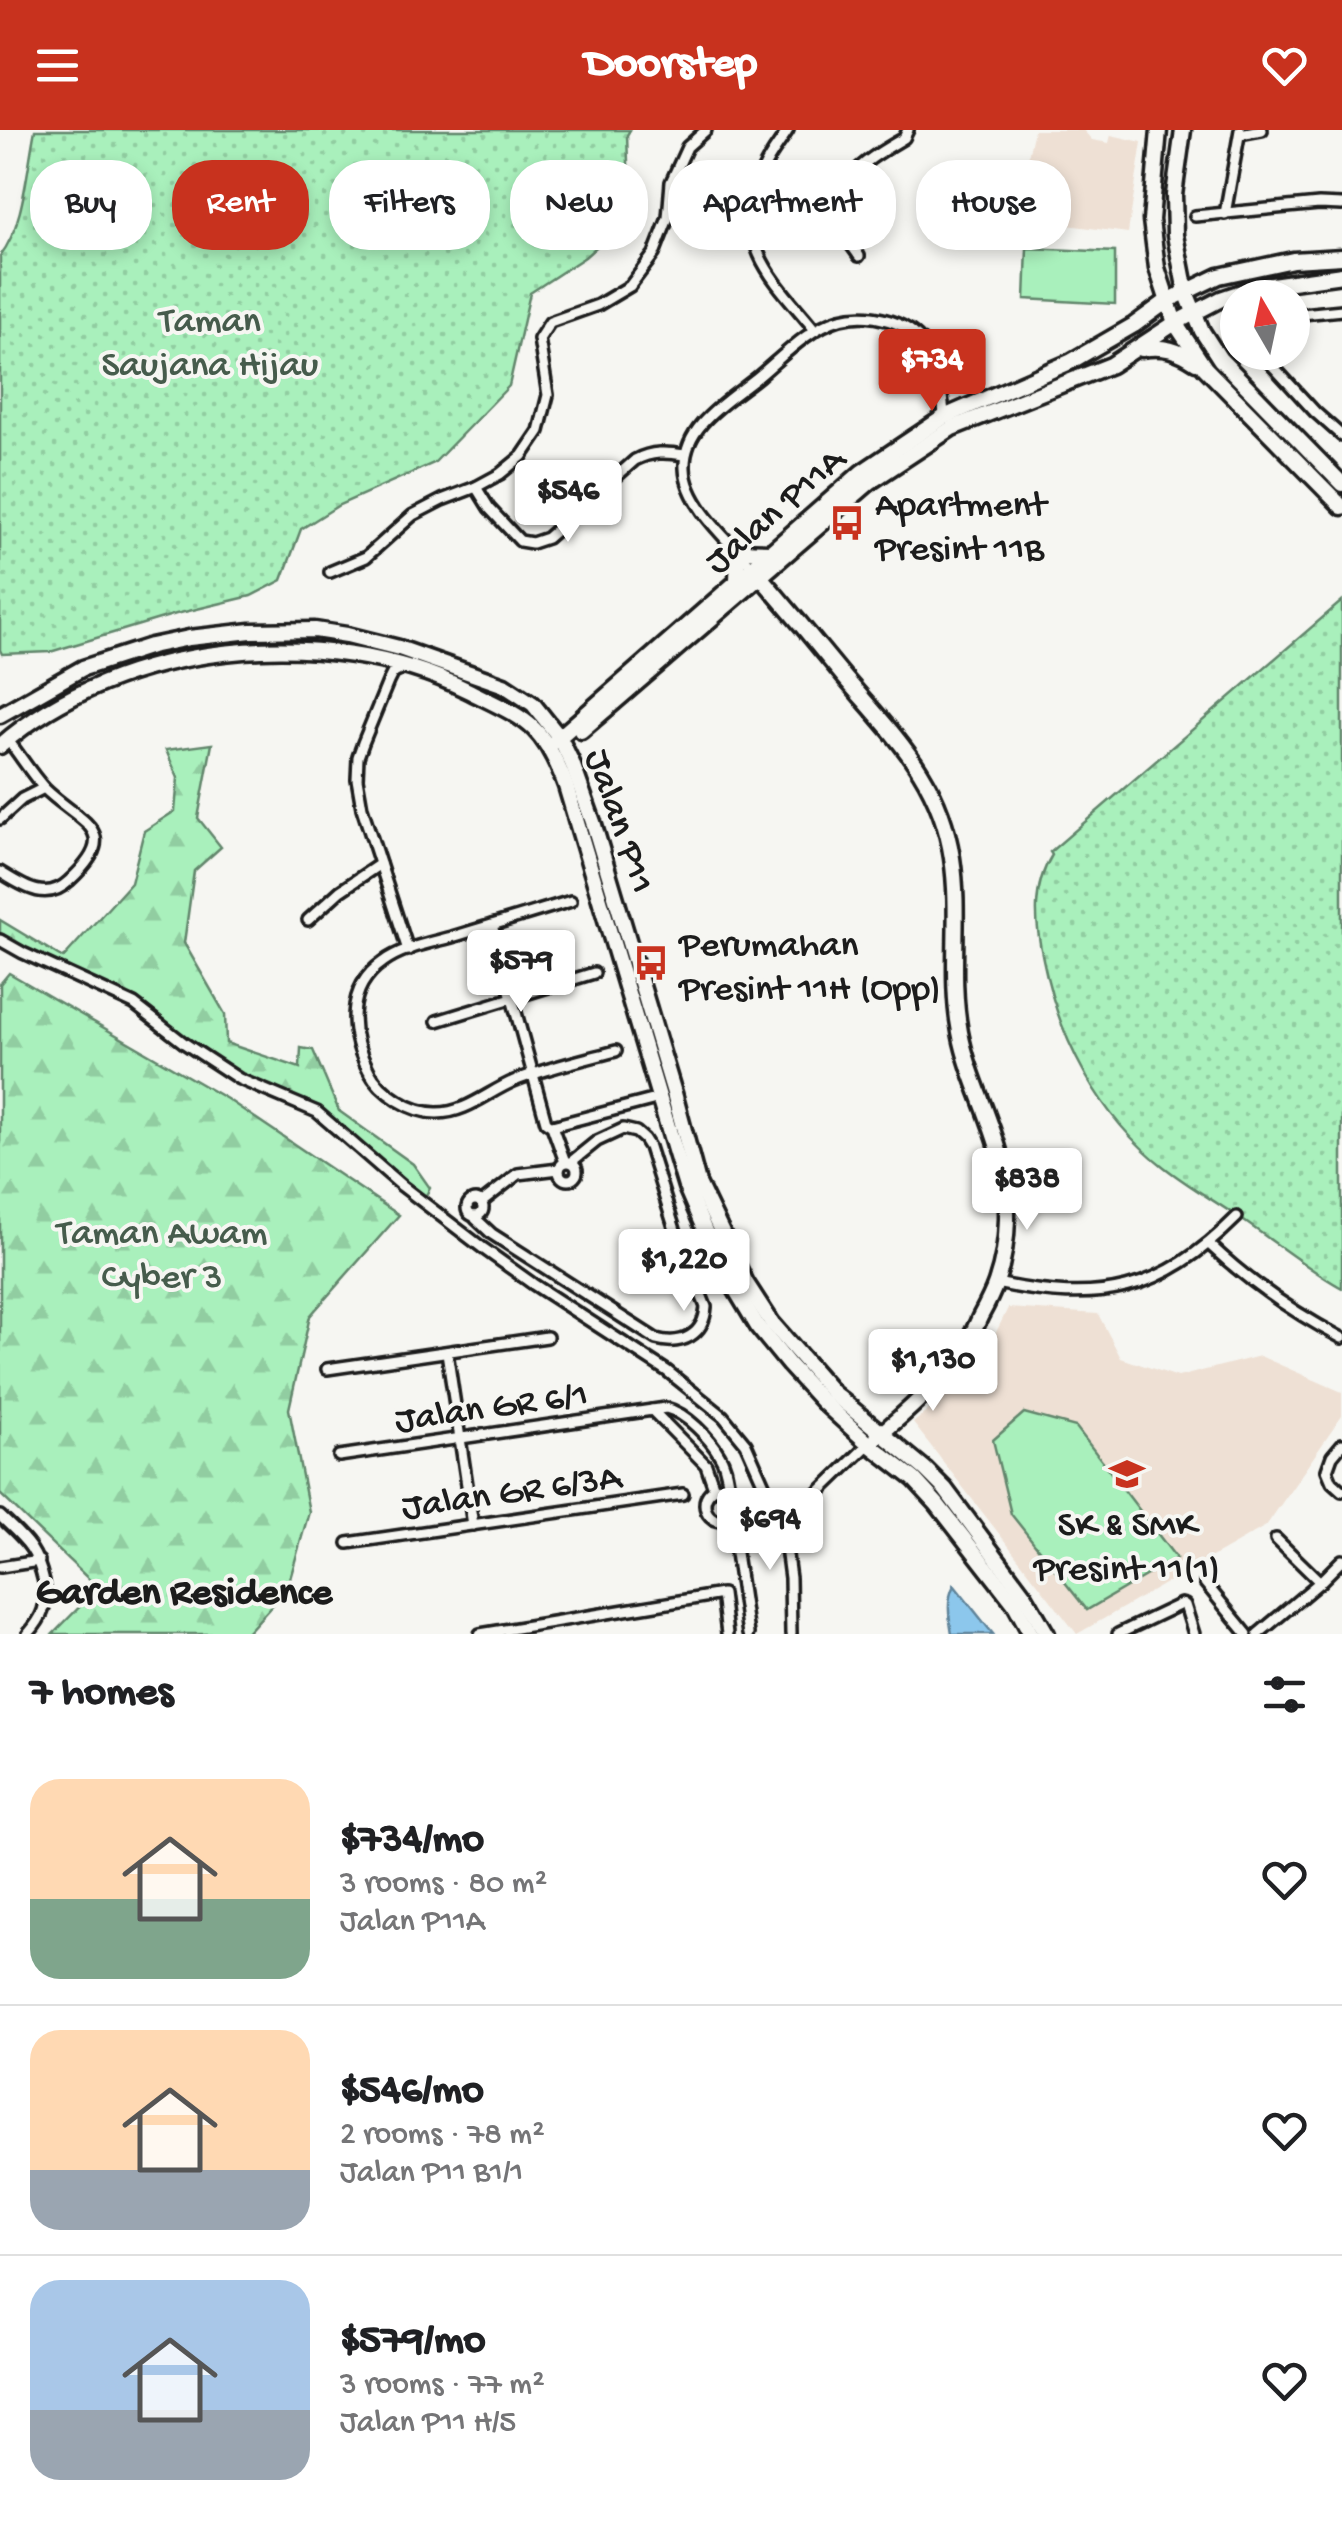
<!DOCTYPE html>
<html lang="en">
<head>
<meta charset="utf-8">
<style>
	body { margin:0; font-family:"Gochi Hand",sans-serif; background:#f6f6f6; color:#202124; height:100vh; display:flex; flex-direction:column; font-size:38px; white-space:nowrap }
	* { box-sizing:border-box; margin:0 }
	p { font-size:32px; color:#757577 }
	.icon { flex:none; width:55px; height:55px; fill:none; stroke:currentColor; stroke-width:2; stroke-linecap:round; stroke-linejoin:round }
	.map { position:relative; height:1504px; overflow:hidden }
	.panel { display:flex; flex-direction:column; background:#fff; flex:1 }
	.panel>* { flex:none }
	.guide { position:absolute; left:30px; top:30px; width:1282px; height:90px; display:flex; gap:20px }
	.needle { width:65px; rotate:351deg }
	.buttons { position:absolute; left:1220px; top:150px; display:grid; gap:20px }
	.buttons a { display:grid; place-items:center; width:90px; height:90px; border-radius:50%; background:#fff; box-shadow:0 5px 15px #0003; font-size:50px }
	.price { position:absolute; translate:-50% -85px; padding:0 22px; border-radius:10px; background:#fff; color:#222; font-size:32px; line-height:65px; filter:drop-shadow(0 2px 5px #0008) }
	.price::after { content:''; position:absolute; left:50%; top:60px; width:30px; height:22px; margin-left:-15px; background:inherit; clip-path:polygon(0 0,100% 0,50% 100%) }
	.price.on { background:#c8321e; color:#fff }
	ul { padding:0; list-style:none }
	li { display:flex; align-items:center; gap:30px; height:250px; padding:0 30px }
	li+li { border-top:2px solid #e0e0e0 }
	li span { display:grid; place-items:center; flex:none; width:280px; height:200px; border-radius:30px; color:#555 }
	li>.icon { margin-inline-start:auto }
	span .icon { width:120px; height:120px; fill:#fffc; stroke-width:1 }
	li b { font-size:42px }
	h2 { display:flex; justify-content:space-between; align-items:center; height:120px; padding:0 30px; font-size:42px }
	.pill { padding:0 35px; border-radius:40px; background:#fff; box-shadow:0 5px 15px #0003; font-size:35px; line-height:90px }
	.pill.on { background:#c8321e; color:#fff }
	header { display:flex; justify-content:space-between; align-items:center; height:130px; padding:0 30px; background:#c8321e; color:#fff; font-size:45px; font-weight:800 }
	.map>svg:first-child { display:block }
	.built { fill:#eee0d4 }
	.forest { fill:url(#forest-firs); stroke:#62866c; stroke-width:2.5 }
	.park { fill:url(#park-dots); stroke:#62866c; stroke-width:2.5 }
	.pitch { fill:#a9f0bc; stroke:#62866c; stroke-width:2.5 }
	.water { fill:#8cc7ec; stroke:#5f8399; stroke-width:2.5 }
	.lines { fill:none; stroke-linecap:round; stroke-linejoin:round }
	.street-casing { stroke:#1c1c1c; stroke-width:16 }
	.secondary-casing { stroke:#1c1c1c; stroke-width:21 }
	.street { stroke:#f6f6f2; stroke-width:9 }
	.secondary { stroke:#f6f6f2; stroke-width:14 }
	.labels { text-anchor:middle; stroke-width:8; stroke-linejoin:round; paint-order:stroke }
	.park-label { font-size:38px; fill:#465c4c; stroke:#f6f6f2 }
	.poi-label { font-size:38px; fill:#1c1c1c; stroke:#f6f6f2; text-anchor:start }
	.street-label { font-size:38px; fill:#1c1c1c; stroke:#f6f6f2 }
	.neighbourhood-label { font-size:40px; font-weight:bold; fill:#1c1c1c; stroke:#f6f6f2 }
</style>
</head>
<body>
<header><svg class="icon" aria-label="menu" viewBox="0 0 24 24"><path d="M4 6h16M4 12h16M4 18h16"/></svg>Doorstep<svg class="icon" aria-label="heart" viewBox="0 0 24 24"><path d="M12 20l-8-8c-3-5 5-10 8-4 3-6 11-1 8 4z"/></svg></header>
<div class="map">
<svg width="1342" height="1504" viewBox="0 0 1342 1504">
	<defs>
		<pattern id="forest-firs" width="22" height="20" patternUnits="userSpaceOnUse" patternTransform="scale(2.5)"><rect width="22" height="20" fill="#a9f0bc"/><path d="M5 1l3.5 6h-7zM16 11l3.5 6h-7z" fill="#91cda1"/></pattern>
		<pattern id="park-dots" width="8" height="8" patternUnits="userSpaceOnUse" patternTransform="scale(2.5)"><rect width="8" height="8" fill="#a9f0bc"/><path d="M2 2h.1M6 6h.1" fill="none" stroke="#91cda1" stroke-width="1.8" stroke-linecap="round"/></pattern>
	</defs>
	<rect width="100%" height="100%" fill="#f6f6f2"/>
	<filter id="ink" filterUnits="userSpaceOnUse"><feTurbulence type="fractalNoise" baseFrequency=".01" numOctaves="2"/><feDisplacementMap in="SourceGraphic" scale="20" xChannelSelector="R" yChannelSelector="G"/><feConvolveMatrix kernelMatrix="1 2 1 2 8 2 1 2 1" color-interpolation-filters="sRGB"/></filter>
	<g filter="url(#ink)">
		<g class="built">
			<polygon points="1034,0 1083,0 1092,10 1109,13 1111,5 1142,12 1128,103 1014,88"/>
			<polygon points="1008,1178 1098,1184 1121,1228 1178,1247 1260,1226 1342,1262 1342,1286 1266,1396 1077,1504 913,1293 978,1239"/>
		</g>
		<g class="forest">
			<polygon points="212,614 198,688 221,717 194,741 184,813 225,884 226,913 300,938 301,918 313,920 339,981 413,1034 430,1058 425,1067 316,977 242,946 182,906 0,805 0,790 63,828 131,753 144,701 175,681 178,648 166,620"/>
			<polygon points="9,843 227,969 399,1085 310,1186 289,1279 309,1382 287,1459 246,1504 53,1504 98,1458 0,1364 0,854"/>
		</g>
		<g class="park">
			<path d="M35 0H630L627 5 630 87 585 127 530 163 509 256 434 333 339 375 301 399 282 450 251 466 176 484 50 522 2 524 0 520V126C24 96 27 38 35 0Z"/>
			<path d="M1342 471V1158C1306 1138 1275 1112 1241 1089 1215 1071 1188 1056 1164 1037 1099 987 1059 909 1043 829 1035 793 1032 757 1052 725L1050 722Z"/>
		</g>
		<g class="pitch">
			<polygon points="1027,118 1115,122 1115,174 1025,169"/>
			<polygon points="1024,1283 1076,1297 1176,1428 1087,1480 1011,1384 993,1310"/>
		</g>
		<path class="water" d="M954 1455 993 1504H952C949 1486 946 1471 954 1455Z"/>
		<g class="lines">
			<defs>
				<g id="street">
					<path d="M788 0C780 13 769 26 763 40 754 59 750 105 759 124 771 152 796 176 815 200"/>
					<polyline points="1240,4 1262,0"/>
					<polyline points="1225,84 1240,0"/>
					<polyline points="1195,86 1319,74 1342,75"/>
					<path d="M859 126C853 117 845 108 841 98 826 50 871 28 904 8L908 0"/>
					<polyline points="1292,185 1342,180"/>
					<polyline points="1260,222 1315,282 1342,306"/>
					<path d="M476 357 489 378 520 411 532 413 547 408 635 330C652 321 666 322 685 325"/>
					<path d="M752 437C729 411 686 375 685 338 683 295 730 270 759 246 783 226 809 198 840 189 869 181 913 191 928 221 938 241 943 265 944 287"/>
					<polyline points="330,442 366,427 413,385 442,370 476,357 500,344 522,326 539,301 548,265 539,209 550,192 598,175 630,156 654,124 668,88 671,52 687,17 706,0"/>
					<polyline points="404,538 392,544 388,552 363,613 358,627 357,649 362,678 408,820"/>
					<polyline points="0,689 22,669 44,658"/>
					<path d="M0 742C23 756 46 773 69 751 125 700 80 693 45 659 31 644 20 625 7 609"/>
					<path d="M571 771C535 782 498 793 462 804 437 812 404 816 383 832 345 858 349 904 369 941 380 963 412 983 437 983 466 983 488 962 514 951 546 938 582 930 616 921"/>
					<polyline points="308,790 340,761 380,734"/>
					<polyline points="492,795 546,992 552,996 565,1032"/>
					<polyline points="0,810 23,823 134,874 184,913 239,949 317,982 402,1056 484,1119 533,1154 667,1241 723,1286 746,1314 769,1366 781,1380 790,1448 791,1504"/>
					<polyline points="437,891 594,843"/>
					<polyline points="552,996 660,968"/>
					<circle cx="568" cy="1041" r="9"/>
					<circle cx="475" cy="1078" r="8"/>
					<polyline points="481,1073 518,1044 559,1039"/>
					<path d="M475 1086 476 1089 492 1104 656 1209C682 1216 704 1205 706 1177L675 1100 649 1017 644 1009 636 1002 623 999 597 1011 571 1032"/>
					<path d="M1209 1114C1248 1151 1294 1183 1342 1208"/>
					<path d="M996 1153C1100 1175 1161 1163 1237 1087"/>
					<polyline points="447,1222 473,1395"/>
					<polyline points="327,1239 547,1207"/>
					<polyline points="652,1280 706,1335 714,1358"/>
					<polyline points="1342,1314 1332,1326 1327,1340 1332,1352 1342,1361"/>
					<path d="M339 1326 666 1278C686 1283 710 1308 720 1326 726 1335 727 1347 729 1358"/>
					<circle cx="722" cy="1374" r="17"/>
					<polyline points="740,1372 769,1366"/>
					<polyline points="781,1380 794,1381 807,1374 869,1314"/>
					<path d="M0 1386C25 1410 36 1417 44 1452 48 1475 43 1487 28 1504"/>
					<polyline points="729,1390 732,1396 748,1504"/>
					<polyline points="1276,1409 1320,1452"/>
					<polyline points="348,1413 683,1364"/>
					<polyline points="0,1437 39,1431"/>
					<polyline points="1205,1453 1247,1504"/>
					<polyline points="480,1504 722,1464 727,1504"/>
					<polyline points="1118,1504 1181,1474 1185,1475 1194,1504"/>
					<polyline points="1258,1504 1320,1452 1342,1430"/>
				</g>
				<g id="secondary">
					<polyline points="1159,0 1151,90 1157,138 1175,193 1205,238 1342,377"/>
					<polyline points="1183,0 1174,65 1175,105 1186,162 1202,201 1220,229 1342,354"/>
					<path d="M1142 219C1163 215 1178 220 1196 232"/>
					<path d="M752 437C784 474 815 511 845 548 895 607 940 648 952 728 961 786 949 844 960 902 968 945 989 983 1000 1025 1010 1065 1010 1113 996 1153 992 1165 986 1176 980 1187 973 1203 965 1220 954 1233 933 1258 902 1286 877 1307"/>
					<polyline points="737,451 738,421 771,422"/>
					<polyline points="0,585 83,538 151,516 189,508 251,501 315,500 347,505 399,518 504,555 533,574 560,608 572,633 593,692 674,963 698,1053 746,1153 772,1193 833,1263 925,1339 945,1359 1025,1466 1047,1504"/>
					<polyline points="581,601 870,352 952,298 1111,235 1175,193 1221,169 1257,157 1342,145"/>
					<polyline points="554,612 862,342 944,287 1070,232 1134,195 1167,171 1219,146 1293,130 1342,127"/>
					<path d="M0 616C119 511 327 491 467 560 525 589 543 592 566 656L686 1057 717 1129 758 1197 789 1235 822 1271 869 1314 914 1349 937 1374 1014 1473 1031 1504"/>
				</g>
			</defs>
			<use href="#street" class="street-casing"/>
			<use href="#secondary" class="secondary-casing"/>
			<use href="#street" class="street"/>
			<use href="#secondary" class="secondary"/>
		</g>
	</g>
	<defs>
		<symbol id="bus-bare" viewBox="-9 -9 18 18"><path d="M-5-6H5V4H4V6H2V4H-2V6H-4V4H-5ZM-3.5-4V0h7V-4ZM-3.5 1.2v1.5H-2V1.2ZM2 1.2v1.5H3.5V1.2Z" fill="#c8321e" stroke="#f6f6f2" stroke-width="2.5" paint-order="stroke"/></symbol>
		<symbol id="school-bare" viewBox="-9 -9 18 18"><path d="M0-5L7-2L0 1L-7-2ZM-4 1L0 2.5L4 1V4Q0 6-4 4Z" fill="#c8321e" stroke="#f6f6f2" stroke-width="2.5" paint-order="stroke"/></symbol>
	</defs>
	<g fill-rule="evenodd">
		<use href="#bus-bare" x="822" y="368" width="50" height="50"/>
		<use href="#bus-bare" x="626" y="808" width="50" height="50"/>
		<use href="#school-bare" x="1102" y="1319" width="50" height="50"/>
	</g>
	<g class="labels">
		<g class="park-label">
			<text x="210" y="200">Taman<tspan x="210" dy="44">Saujana Hijau</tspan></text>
			<text x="162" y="1112">Taman Awam<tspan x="162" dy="44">Cyber 3</tspan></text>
		</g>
		<g class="poi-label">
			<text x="875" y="384">Apartment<tspan x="875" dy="44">Presint 11B</tspan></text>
			<text x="679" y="824">Perumahan<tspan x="679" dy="44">Presint 11H (Opp)</tspan></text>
			<text x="1127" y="1404" text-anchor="middle">SK &amp; SMK<tspan x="1127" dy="44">Presint 11(1)</tspan></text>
		</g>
		<g class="street-label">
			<text transform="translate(773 378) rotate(-41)" y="13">Jalan P11A</text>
			<text transform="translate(623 690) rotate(71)" y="13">Jalan P11</text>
			<text transform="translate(491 1274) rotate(-8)" y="13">Jalan GR 6/1</text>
			<text transform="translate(511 1359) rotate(-8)" y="13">Jalan GR 6/3A</text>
		</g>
		<g class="neighbourhood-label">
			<text x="184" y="1472">Garden Residence</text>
		</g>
	</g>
</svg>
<div class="buttons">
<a><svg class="needle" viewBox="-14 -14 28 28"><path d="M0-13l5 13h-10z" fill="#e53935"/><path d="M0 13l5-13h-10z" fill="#757577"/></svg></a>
</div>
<b class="price on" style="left:932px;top:284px">$734</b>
<b class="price" style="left:568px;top:415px">$546</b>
<b class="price" style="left:521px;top:885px">$579</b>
<b class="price" style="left:1027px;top:1103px">$838</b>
<b class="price" style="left:684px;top:1184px">$1,220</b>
<b class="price" style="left:933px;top:1284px">$1,130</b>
<b class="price" style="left:770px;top:1443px">$694</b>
<div class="guide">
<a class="pill">Buy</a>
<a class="pill on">Rent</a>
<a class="pill">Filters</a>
<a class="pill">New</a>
<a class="pill">Apartment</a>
<a class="pill">House</a>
</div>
</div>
<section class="panel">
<h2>7 homes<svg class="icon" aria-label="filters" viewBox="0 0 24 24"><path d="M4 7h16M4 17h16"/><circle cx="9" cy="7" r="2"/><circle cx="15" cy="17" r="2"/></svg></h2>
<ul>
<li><span style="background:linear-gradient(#ffd9b3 60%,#7fa58c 0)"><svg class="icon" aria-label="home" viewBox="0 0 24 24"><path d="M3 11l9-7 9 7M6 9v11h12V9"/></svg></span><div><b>$734/mo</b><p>3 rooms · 80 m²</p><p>Jalan P11A</p></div><svg class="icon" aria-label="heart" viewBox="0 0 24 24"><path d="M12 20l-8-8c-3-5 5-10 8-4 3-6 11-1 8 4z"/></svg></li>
<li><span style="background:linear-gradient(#ffd9b3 70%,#9aa5b1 0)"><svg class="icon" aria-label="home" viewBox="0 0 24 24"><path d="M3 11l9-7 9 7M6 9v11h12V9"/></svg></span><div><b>$546/mo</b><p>2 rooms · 78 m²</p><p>Jalan P11 B1/1</p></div><svg class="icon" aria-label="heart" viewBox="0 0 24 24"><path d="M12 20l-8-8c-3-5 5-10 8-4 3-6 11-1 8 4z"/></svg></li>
<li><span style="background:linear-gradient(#a9c7e8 65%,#9aa5b1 0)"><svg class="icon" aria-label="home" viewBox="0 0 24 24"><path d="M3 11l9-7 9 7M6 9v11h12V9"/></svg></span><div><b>$579/mo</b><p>3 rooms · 77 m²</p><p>Jalan P11 H/5</p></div><svg class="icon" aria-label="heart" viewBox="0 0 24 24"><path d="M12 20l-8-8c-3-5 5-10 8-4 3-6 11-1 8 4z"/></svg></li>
</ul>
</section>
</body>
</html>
